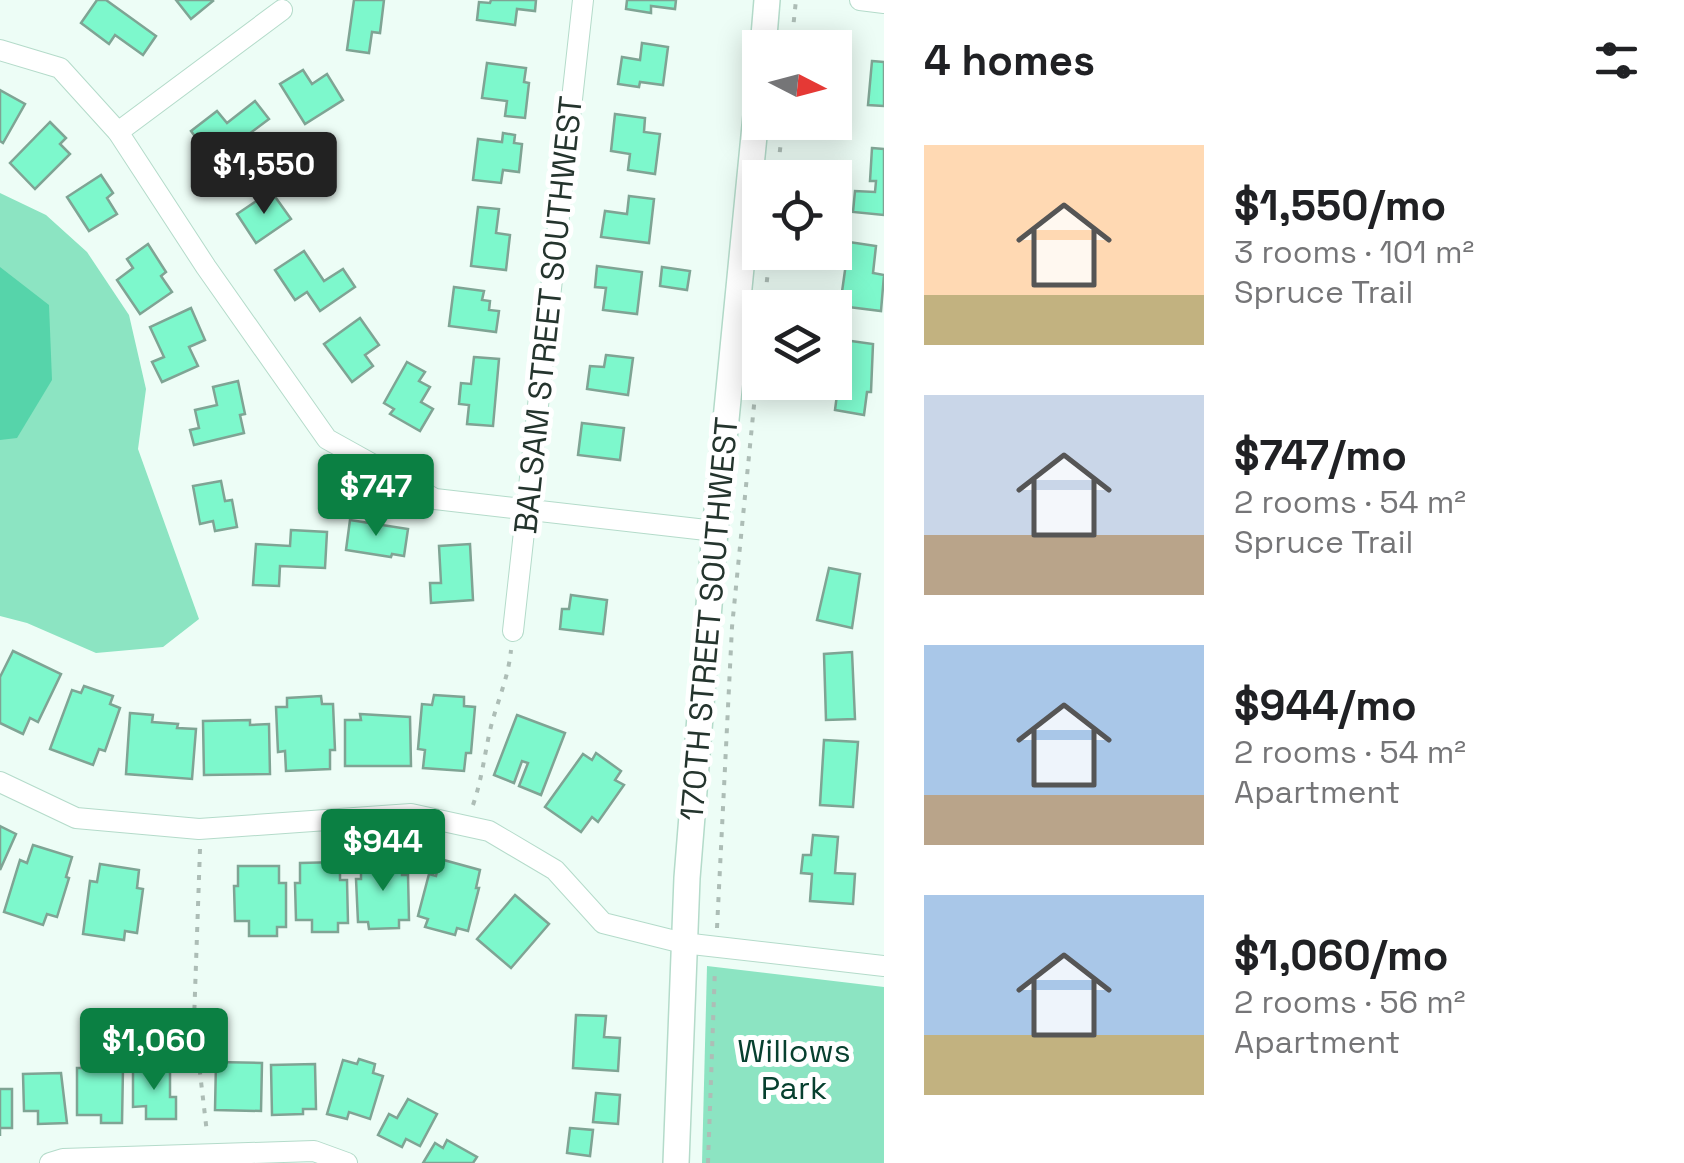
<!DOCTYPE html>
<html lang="en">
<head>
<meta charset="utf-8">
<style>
	body { margin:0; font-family:"Space Grotesk",sans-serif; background:#f6f6f6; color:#202124; height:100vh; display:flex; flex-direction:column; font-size:38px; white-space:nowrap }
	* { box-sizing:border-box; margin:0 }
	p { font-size:32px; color:#757577 }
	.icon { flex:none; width:55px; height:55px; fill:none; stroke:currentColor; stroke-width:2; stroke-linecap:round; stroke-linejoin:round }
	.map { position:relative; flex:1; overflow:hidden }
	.details { display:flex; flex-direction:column; background:#fff; width:800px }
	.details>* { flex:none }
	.needle { width:65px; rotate:96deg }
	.buttons { position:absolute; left:742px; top:30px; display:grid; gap:20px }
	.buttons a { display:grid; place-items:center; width:110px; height:110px; border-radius:0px; background:#fff; box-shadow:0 5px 25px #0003; font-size:50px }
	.price { position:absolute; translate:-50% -85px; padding:0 22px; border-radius:10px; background:#0b8043; color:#fff; font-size:32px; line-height:65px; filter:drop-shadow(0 2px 5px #0008) }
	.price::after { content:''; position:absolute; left:50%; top:60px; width:30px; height:22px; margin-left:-15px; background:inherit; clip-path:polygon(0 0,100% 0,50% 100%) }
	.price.on { background:#222; color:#fff }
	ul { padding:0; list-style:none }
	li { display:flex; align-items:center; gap:30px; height:250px; padding:0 40px }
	li span { display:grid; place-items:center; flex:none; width:280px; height:200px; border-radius:0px; color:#555 }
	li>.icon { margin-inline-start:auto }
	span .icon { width:120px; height:120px; fill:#fffc; stroke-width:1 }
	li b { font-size:42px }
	h2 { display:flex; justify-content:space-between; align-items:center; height:120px; padding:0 40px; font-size:42px }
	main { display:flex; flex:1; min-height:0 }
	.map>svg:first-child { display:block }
	.green { fill:#8ce4c2 }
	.water { fill:#56d4aa }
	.building { fill:#7df8cc; stroke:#7fa494; stroke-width:2.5 }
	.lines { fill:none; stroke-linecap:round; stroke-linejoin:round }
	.minor-casing { stroke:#b4dbca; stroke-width:22 }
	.tertiary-casing { stroke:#b4dbca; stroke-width:28 }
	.path { stroke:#adbdb6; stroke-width:4; stroke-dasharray:5 8; stroke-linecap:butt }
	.minor { stroke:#fff; stroke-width:20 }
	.tertiary { stroke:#fff; stroke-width:25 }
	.labels { text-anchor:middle; stroke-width:10; stroke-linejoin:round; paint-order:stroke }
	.street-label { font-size:32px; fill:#24342d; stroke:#fff }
	.park-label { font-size:32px; fill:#07402f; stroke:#fff }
</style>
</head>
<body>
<main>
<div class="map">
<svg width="884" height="1163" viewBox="0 0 884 1163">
	<rect width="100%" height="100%" fill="#edfdf6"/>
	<g class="green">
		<polygon points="0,193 46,215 87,252 129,315 146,389 138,449 199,619 163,647 96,653 27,623 0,616"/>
		<polygon points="707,966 884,987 884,1163 702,1163"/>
	</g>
	<polygon class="water" points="0,267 49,305 52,380 17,438 0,440"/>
	<g class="building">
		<polygon points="97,0 106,0 156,36 143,55 115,35 109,44 81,23"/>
		<polygon points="176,0 212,0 213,1 191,19"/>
		<polygon points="354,0 384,0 380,33 372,32 369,53 347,50"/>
		<polygon points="491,0 536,0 535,11 517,9 515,25 477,20 479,2 490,3"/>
		<polygon points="627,0 676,0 675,9 651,6 651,13 626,9"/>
		<polygon points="642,43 668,47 663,85 640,82 639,87 618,84 622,57 640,60"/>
		<polygon points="872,61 884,62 884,106 868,105"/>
		<polygon points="487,63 526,68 524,82 529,83 525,118 505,116 507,101 482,98"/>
		<polygon points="303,70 312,84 327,74 343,100 305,124 280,84"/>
		<polygon points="0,90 25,104 3,143 0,141"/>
		<polygon points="255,101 269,119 213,161 191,131 217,111 227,123"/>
		<polygon points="615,114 645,118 644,132 660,134 655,174 628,170 630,154 611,151"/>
		<polygon points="50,122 66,138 60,144 70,154 35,189 10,163"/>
		<polygon points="503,133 515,135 514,143 522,144 519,172 503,170 501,183 473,180 478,139 502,142"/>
		<polygon points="872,148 884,149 884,215 853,212 855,191 875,192 876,181 870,181"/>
		<polygon points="101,175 113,193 107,198 117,214 89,231 67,197"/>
		<polygon points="271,191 291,219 256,243 237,214"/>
		<polygon points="629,196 654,199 649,243 601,237 605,211 627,214"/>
		<polygon points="478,207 499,209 496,233 510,235 506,270 471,266"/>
		<polygon points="849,242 876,246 873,273 884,275 881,311 840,306"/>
		<polygon points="148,244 166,272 161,276 172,292 140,314 117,280 133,268 127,259"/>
		<polygon points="304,251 324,281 343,269 355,287 320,311 307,292 295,300 275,270"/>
		<polygon points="597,266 642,272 637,314 603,310 606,288 595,287"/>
		<polygon points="662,267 690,271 687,290 660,286"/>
		<polygon points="454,287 484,291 482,300 490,301 489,310 499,311 496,332 449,326"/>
		<polygon points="191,308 205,340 189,347 198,366 162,382 152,362 164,357 150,327"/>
		<polygon points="360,318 379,345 365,355 373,366 352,382 324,344"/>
		<polygon points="844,340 873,344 871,392 867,392 864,415 835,410"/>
		<polygon points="606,355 633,358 628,395 587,389 590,366 604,367"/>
		<polygon points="474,357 499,359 493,426 467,424 469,405 459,404 461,383 471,384"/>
		<polygon points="407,362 425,372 419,381 430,387 421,402 433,409 420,431 390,414 394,409 384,403"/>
		<polygon points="238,381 245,414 240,415 244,433 194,445 190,430 199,428 195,410 217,405 213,387"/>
		<polygon points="582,423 624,428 620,460 578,455"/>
		<polygon points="221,481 225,501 232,500 237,527 215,531 213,521 200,524 193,486"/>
		<polygon points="350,520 408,529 404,556 392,554 391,557 346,550"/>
		<polygon points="291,530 327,532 325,568 280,566 279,586 253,585 256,544 290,546"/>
		<polygon points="470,544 473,600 431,603 430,583 441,583 439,546"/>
		<polygon points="829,568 860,574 852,628 817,620"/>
		<polygon points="571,595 607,600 603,634 560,629 562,609 569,609"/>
		<polygon points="13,651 61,674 38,722 30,718 23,734 0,723 0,677"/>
		<polygon points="852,652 855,719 826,720 824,654"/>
		<polygon points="84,686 113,696 110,704 120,708 105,751 99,749 93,765 50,749 72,690 81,693"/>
		<polygon points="434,695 464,697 464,706 475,707 471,753 466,753 464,771 423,768 425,750 418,749 422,704 432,705"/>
		<polygon points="321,696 322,704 333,704 335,750 330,750 330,769 286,771 285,751 278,752 276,707 287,707 287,698"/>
		<polygon points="130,713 153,715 152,722 178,724 177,728 196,729 192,779 126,774"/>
		<polygon points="360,714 410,717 411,766 345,766 345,720 361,720"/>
		<polygon points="517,715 565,733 541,795 519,786 528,763 522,761 514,783 494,775"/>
		<polygon points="250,720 250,725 269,724 270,774 204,775 203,721"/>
		<polygon points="824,740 858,742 853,807 820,805"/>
		<polygon points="596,753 621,771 615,780 624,785 598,822 592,817 581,832 545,807 583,754 592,760"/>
		<polygon points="0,826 16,834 0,870"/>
		<polygon points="813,835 838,837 835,873 855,874 853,904 810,901 812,874 801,873 803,855 811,855"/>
		<polygon points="33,845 72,857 66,877 69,878 57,917 47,914 43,925 4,912 20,860 27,863"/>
		<polygon points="402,858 402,875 408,875 409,920 399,920 399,928 369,929 368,922 358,922 356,879 361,879 361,860"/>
		<polygon points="440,859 480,870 476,888 479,888 468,931 457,928 455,935 425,927 428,919 418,916 429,874 436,876"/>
		<polygon points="340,862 340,880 347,880 348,923 338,923 338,932 312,932 312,920 296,920 295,883 300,883 300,863"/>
		<polygon points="100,864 139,870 137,888 143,889 137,933 125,931 124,940 83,934 90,881 97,882"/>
		<polygon points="238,866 279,866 279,883 286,883 286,927 277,927 277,936 249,936 249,921 235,921 234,886 238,886"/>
		<polygon points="515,895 549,924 511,968 477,939"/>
		<polygon points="576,1015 606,1016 604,1037 620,1038 618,1071 573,1068"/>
		<polygon points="359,1059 375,1064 373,1073 383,1076 370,1119 349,1112 347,1119 327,1114 343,1060 357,1064"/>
		<polygon points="216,1062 262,1063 261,1111 215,1110"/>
		<polygon points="315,1064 316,1109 303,1109 303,1114 272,1115 271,1065"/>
		<polygon points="77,1068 123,1068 122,1123 101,1123 101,1115 77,1115"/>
		<polygon points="133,1069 170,1069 170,1097 176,1097 176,1119 146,1119 146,1106 133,1107"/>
		<polygon points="61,1073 67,1123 38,1124 38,1111 24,1111 23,1074"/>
		<polygon points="0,1089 12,1089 12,1128 0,1128 0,1136"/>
		<polygon points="596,1093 620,1095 618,1124 593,1122"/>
		<polygon points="408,1099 437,1114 420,1146 406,1139 402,1147 378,1135 389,1114 397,1118"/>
		<polygon points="570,1128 593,1130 590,1156 567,1153"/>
		<polygon points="447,1140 477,1157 473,1163 423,1163 435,1143 443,1148"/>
	</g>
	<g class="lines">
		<defs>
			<g id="minor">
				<polyline points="860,0 884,3"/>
				<polyline points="0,50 60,68 118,132 206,267 327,439 435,499 715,531"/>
				<polyline points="118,132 282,10"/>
				<polyline points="513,631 583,0"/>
				<polyline points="0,782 76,818 199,829 411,814 489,831 555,870 603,923 683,943 884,966"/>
				<polyline points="50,1163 63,1159 314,1151 347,1163"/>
			</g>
			<g id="tertiary">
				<polyline points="763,48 767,0"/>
				<polyline points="676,1163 687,878 715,531 760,75"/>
			</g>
		</defs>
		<use href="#minor" class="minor-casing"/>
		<use href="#tertiary" class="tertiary-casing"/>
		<g class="path">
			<polyline points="791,48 796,0"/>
			<polyline points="777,178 783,122"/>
			<polyline points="764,308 770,252"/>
			<path d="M473 805C481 782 484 759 489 735 495 706 508 681 511 650"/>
			<polyline points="200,849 194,1021 207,1133"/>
			<polyline points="717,928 732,627 760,345"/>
			<polyline points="708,1163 715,968"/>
		</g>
		<use href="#minor" class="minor"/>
		<use href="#tertiary" class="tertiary"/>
	</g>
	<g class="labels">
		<g class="street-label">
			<text transform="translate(548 315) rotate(-84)" y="11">BALSAM STREET SOUTHWEST</text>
			<text transform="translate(709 619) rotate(-85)" y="11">170TH STREET SOUTHWEST</text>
		</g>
		<g class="park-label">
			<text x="794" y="1062">Willows<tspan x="794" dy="37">Park</tspan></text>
		</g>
	</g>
</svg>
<div class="buttons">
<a><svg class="needle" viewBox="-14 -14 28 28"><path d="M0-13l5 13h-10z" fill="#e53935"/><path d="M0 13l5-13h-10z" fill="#757577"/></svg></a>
<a><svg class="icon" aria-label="locate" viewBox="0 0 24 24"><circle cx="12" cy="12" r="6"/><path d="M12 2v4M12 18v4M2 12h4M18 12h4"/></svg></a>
<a><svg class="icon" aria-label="layers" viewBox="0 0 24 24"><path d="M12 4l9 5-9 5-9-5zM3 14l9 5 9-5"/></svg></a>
</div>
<b class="price on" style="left:264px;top:217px">$1,550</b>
<b class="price" style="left:376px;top:539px">$747</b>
<b class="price" style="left:383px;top:894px">$944</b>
<b class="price" style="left:154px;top:1093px">$1,060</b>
</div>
<section class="details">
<h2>4 homes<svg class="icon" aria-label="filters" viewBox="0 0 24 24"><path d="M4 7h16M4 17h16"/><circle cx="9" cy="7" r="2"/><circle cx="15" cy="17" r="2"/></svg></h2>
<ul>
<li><span style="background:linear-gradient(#ffd9b3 75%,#c2b280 0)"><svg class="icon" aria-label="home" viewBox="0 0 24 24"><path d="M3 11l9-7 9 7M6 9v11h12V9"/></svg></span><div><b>$1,550/mo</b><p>3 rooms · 101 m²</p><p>Spruce Trail</p></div></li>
<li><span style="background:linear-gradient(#c9d6e8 70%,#b9a48a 0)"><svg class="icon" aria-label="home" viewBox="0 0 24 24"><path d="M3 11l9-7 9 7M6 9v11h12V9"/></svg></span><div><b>$747/mo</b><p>2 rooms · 54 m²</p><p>Spruce Trail</p></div></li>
<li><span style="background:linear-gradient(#a9c7e8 75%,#b9a48a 0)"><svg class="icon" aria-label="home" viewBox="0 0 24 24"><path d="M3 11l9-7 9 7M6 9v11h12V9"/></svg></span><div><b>$944/mo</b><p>2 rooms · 54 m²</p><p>Apartment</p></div></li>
<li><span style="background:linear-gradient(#a9c7e8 70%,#c2b280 0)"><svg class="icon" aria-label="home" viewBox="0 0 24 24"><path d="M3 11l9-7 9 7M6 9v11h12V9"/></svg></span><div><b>$1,060/mo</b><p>2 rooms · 56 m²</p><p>Apartment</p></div></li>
</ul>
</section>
</main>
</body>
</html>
